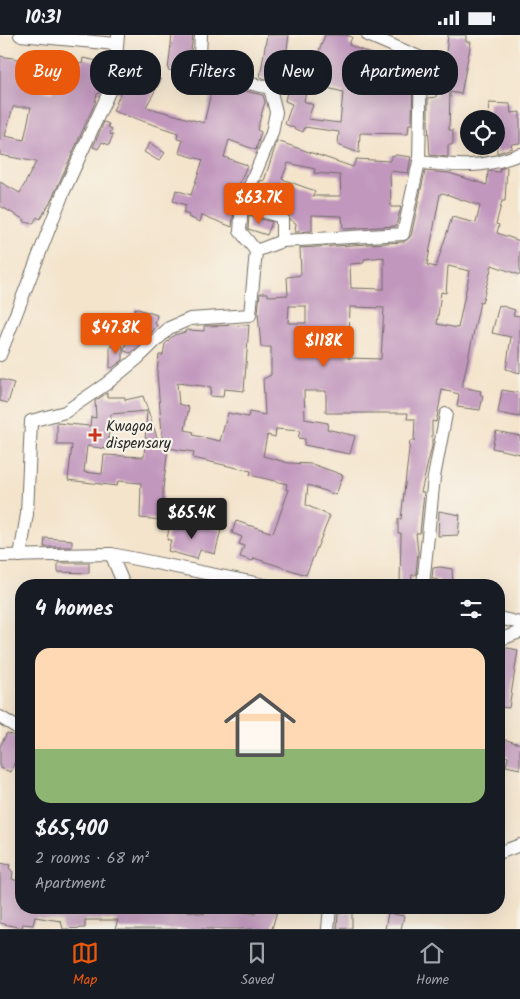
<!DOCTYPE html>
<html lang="en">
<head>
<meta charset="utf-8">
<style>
	body { margin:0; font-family:Kalam,sans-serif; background:#20242c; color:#f1f3f6; height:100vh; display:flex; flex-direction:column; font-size:19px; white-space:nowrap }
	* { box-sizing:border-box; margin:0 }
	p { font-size:16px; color:#9ea1a6 }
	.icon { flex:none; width:28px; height:28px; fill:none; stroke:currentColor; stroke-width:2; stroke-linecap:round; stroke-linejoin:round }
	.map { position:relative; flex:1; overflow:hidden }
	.panel { position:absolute; left:15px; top:544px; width:490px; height:335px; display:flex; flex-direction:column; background:#171b24; border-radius:20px; box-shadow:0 5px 20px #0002 }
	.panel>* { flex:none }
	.top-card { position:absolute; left:15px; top:15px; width:490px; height:45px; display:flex; gap:10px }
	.tools { position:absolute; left:460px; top:75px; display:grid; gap:10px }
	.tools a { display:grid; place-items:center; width:45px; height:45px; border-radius:50%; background:#171b24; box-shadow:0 5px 20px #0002; font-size:25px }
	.price { position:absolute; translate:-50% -42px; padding:0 11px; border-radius:5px; background:#ea580c; color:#fff; font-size:16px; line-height:32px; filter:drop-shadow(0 1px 2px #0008) }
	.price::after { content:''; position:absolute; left:50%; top:30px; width:15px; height:11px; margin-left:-8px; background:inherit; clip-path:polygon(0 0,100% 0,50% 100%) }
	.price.active { background:#222; color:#fff }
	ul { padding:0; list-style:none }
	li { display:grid; align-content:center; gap:10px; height:265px; padding:0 20px }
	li+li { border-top:1px solid #363941 }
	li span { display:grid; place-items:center; height:155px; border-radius:15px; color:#555 }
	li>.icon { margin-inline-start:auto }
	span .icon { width:90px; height:90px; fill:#fffc; stroke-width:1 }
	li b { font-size:21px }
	h2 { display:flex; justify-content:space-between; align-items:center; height:60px; padding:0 20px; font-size:21px }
	.chip { padding:0 18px; border-radius:20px; background:#171b24; box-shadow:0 5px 20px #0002; font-size:18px; line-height:45px }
	.chip.active { background:#ea580c; color:#fff }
	.status { display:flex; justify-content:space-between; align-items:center; height:35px; padding:0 25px; background:#171b24; direction:ltr }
	.status svg { height:14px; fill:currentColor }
	.dock { display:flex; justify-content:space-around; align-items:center; height:70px; border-top:1px solid #363941; background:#171b24; font-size:14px; color:#9ea1a6 }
	.dock a { display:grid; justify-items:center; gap:2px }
	.dock .active { color:#ea580c }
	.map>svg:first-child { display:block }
	.building { fill:#c197be; fill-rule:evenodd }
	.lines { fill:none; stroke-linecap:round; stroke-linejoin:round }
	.minor-casing { stroke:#716c63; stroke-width:14 }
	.minor { stroke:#fff; stroke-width:12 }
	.poi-dot { fill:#c8321e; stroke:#f7f3e8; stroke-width:2 }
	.labels { text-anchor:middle; stroke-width:4.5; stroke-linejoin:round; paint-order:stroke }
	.poi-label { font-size:15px; fill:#2b2b2b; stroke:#f7f3e8; text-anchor:start }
</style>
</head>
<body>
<div class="status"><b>10:31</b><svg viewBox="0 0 49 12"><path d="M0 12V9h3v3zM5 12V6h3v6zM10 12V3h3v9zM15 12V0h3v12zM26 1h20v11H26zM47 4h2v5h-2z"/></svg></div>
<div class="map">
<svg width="520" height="894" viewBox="0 0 520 894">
	<rect width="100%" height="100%" fill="#f7f3e8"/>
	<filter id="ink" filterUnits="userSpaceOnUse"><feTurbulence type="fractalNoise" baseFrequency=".02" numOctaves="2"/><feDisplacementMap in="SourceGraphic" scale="10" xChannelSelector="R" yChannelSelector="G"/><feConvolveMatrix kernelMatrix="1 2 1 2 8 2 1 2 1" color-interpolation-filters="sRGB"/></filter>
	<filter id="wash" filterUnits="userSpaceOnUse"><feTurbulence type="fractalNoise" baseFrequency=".0096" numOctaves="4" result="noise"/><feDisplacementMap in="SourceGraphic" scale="20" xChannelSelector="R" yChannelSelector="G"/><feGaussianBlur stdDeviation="1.12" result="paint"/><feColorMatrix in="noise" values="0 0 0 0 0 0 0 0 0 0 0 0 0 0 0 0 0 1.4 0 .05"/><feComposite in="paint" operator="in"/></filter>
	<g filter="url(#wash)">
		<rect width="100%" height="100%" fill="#f4e4cc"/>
		<g id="blocks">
			<g class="building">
				<polygon points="172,0 193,0 188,38 168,35"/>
				<path d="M267 0H289L284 35 322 42 328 23 318 19 325 0H346L352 2 349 10 374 20 363 53 390 55 397 35 413 40 412 89H409L408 99 360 98 359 118 338 110 339 97 305 92 303 97 285 89 292 69 285 66 288 52 260 42ZM308 48 343 57 340 88 308 84 313 70 304 66Z"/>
				<polygon points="448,0 466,0 466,7 471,7 461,59 450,57 449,95 453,95 453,107 452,110 448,110 448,122 430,120 428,88 428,63 436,62 441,27 445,28"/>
				<polygon points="141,15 149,20 140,33 161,45 146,72 204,88 213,49 263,60 265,67 257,95 261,97 256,115 229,105 224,122 247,130 230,173 234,174 232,192 202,180 200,187 188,182 189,180 183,178 186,170 173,166 176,155 191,160 203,125 179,118 183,105 177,104 178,98 113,76 120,59 117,58 122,44"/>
				<path d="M0 21 31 26 26 51 52 58 60 25 82 29 83 23 97 26 96 33 101 34 99 44 102 46 100 58 97 59 95 68 50 168 40 184 37 182 33 189 24 187 25 185 0 171V147L20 158 36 127 0 120ZM13 72H31L24 105 5 101Z"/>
				<polygon points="489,68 510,69 511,78 520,77 520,108 511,109 512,113 497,118 496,84 488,84"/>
				<polygon points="104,87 109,89 108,92 112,94 110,99 113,100 109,110 102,107 98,114 93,112"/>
				<path d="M277 106 353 132 356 124 390 126 391 121 396 120 411 122 408 138 390 136 391 172H401L396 191 343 194 342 181 312 180V196L295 197 296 188 290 185 288 177 253 165 261 145 264 146ZM288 128 315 134 314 138 340 140 341 161H313L315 156 282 144Z"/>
				<polygon points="150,108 165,118 159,126 144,117"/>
				<path d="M507 132 505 166H502L496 189 499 190 497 198 520 206V240L492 230 482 268 480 267 462 352 481 356 480 359 483 361 480 375 457 372 459 359 442 355 436 387 432 386V411L421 457H424L420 498H416L418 517 416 540H412L411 550H400L401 498H398V484H401L410 406H414L415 384H407L408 378H326V356H304L305 384 328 388 327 394 355 401 350 419 304 410 305 404 298 403 300 396 276 394 275 402 267 400 263 421 289 428 312 429 343 440 336 460 308 450 306 470 330 481 306 540 254 523 253 526 240 522 244 511 239 509 242 502 232 498 236 486 273 498 289 455H286L287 449 250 440 251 436 193 423 194 417 168 413 163 454V485L140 483 141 448 118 446 117 451 68 445 72 410H57V388L90 391 91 382 96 383 95 366 107 358V362H125V365L143 361 160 411 163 410 157 338 159 320H163L165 309 174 300 185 297 186 295 204 296V291L249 290 244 356 224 354 223 362 210 361 211 352 177 348 179 369 189 372 185 395 194 397 193 400 220 406 228 378 248 382 249 377 265 380 263 344 271 340V312H261L258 278 260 258H268V261L288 260 287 242 301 240 300 213 404 207 411 201 425 136 449 138 487 150 488 136 500 137 499 134ZM443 158 480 171 476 188 452 182 436 232 427 230 440 159ZM384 222V254L351 253 350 229 364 228V224ZM448 231 470 236 458 293 437 289 441 257 446 258ZM289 271H306V288H288ZM350 272 384 273 381 324 348 323ZM147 376 144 422 104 420 102 439 84 437 87 411 107 414 111 379Z"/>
				<polygon points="249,181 272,187 267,200 248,194"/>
				<polygon points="499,270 515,275 513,280 520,281 520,338 506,334 511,302 492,298"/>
				<polygon points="135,273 157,280 155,289 157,290 150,300 143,299 141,309 131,318 124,316"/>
				<polygon points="110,311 123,311 123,325 112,333 110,333"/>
				<polygon points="0,344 14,348 8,368 0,366"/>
				<polygon points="502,355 520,358 520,382 498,378"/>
				<polygon points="496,396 520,401 520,419 492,413"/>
				<polygon points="439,476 460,480 458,500 438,501"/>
				<polygon points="170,487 221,495 215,519 200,515 197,524 168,516 171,505 167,505"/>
				<polygon points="45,503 72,505 72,512 44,512"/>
				<polygon points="58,528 89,528 89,538 58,537"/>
				<polygon points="440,532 452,534 453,550 439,550 439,545 432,544 433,533"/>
				<polygon points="502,612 518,615 509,673 499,672 499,613"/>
				<polygon points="7,698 21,704 21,710 11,737 0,733 0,711"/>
				<polygon points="499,703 520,709 520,734 506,731 508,722 499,719"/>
				<polygon points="0,828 10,830 9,833 13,837 12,844 21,847 21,872 167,872 204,879 206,872 231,878 232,874 255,879 257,872 278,872 272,894 115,894 118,885 85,885 85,893 63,894 61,886 35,882 33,890 23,889 22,893 0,888"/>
				<polygon points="352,876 352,893 337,894 338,879"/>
				<polygon points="388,878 404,881 401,894 385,894"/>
			</g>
		</g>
	</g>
	<g filter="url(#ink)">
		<use href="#blocks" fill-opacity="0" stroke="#716c63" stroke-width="1"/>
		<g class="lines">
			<defs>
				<g id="minor">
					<polyline points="20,0 116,9"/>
					<polyline points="201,0 199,37 270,53 276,77 272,98 242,170 240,196 256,216"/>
					<path d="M368 0 421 23 419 127C457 131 483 134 520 119"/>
					<polyline points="242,170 282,182 282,206"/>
					<polyline points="0,320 63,158 114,46 118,0"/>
					<polyline points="111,519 124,550"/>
					<polyline points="0,521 111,519 265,550"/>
					<polyline points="20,521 27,479 31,386 65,377 106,349 138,323 169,293 190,284 250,280 256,216 282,206 403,199 419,127"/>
					<polyline points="423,550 434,442 446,379"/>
					<polyline points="499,583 520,588"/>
					<polyline points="499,605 520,597"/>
					<polyline points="0,682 21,695"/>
					<polyline points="499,818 520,810"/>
					<polyline points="328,894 330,872"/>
				</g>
			</defs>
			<use href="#minor" class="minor-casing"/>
			<use href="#minor" class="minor"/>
		</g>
	</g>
	<path class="poi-dot" d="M92.5 392.5h5v5h5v5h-5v5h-5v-5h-5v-5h5z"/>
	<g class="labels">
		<g class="poi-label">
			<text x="106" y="396">Kwagoa<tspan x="106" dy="17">dispensary</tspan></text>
		</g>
	</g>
</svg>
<div class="tools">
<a><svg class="icon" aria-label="locate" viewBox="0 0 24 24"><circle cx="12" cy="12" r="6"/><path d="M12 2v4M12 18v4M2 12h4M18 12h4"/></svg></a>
</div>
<b class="price" style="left:259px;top:190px">$63.7K</b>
<b class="price" style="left:116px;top:320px">$47.8K</b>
<b class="price" style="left:324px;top:333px">$118K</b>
<b class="price active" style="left:192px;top:505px">$65.4K</b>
<div class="top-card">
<a class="chip active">Buy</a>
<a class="chip">Rent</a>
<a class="chip">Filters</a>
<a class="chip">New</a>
<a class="chip">Apartment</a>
</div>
<section class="panel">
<h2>4 homes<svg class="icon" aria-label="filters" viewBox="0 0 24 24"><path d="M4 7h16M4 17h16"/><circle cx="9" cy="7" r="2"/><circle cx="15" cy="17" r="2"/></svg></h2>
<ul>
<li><span style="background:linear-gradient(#ffd9b3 65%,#8fb573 0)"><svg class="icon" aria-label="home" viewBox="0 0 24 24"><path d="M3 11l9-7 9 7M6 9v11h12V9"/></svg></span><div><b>$65,400</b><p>2 rooms · 68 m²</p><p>Apartment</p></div></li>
</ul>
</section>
</div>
<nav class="dock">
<a class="active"><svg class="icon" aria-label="map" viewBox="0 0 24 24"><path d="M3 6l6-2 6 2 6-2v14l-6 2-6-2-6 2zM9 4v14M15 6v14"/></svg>Map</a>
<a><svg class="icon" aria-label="saved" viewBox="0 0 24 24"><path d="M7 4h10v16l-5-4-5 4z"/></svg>Saved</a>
<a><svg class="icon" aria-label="home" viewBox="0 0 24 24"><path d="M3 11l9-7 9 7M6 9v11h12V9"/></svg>Home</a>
</nav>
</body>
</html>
